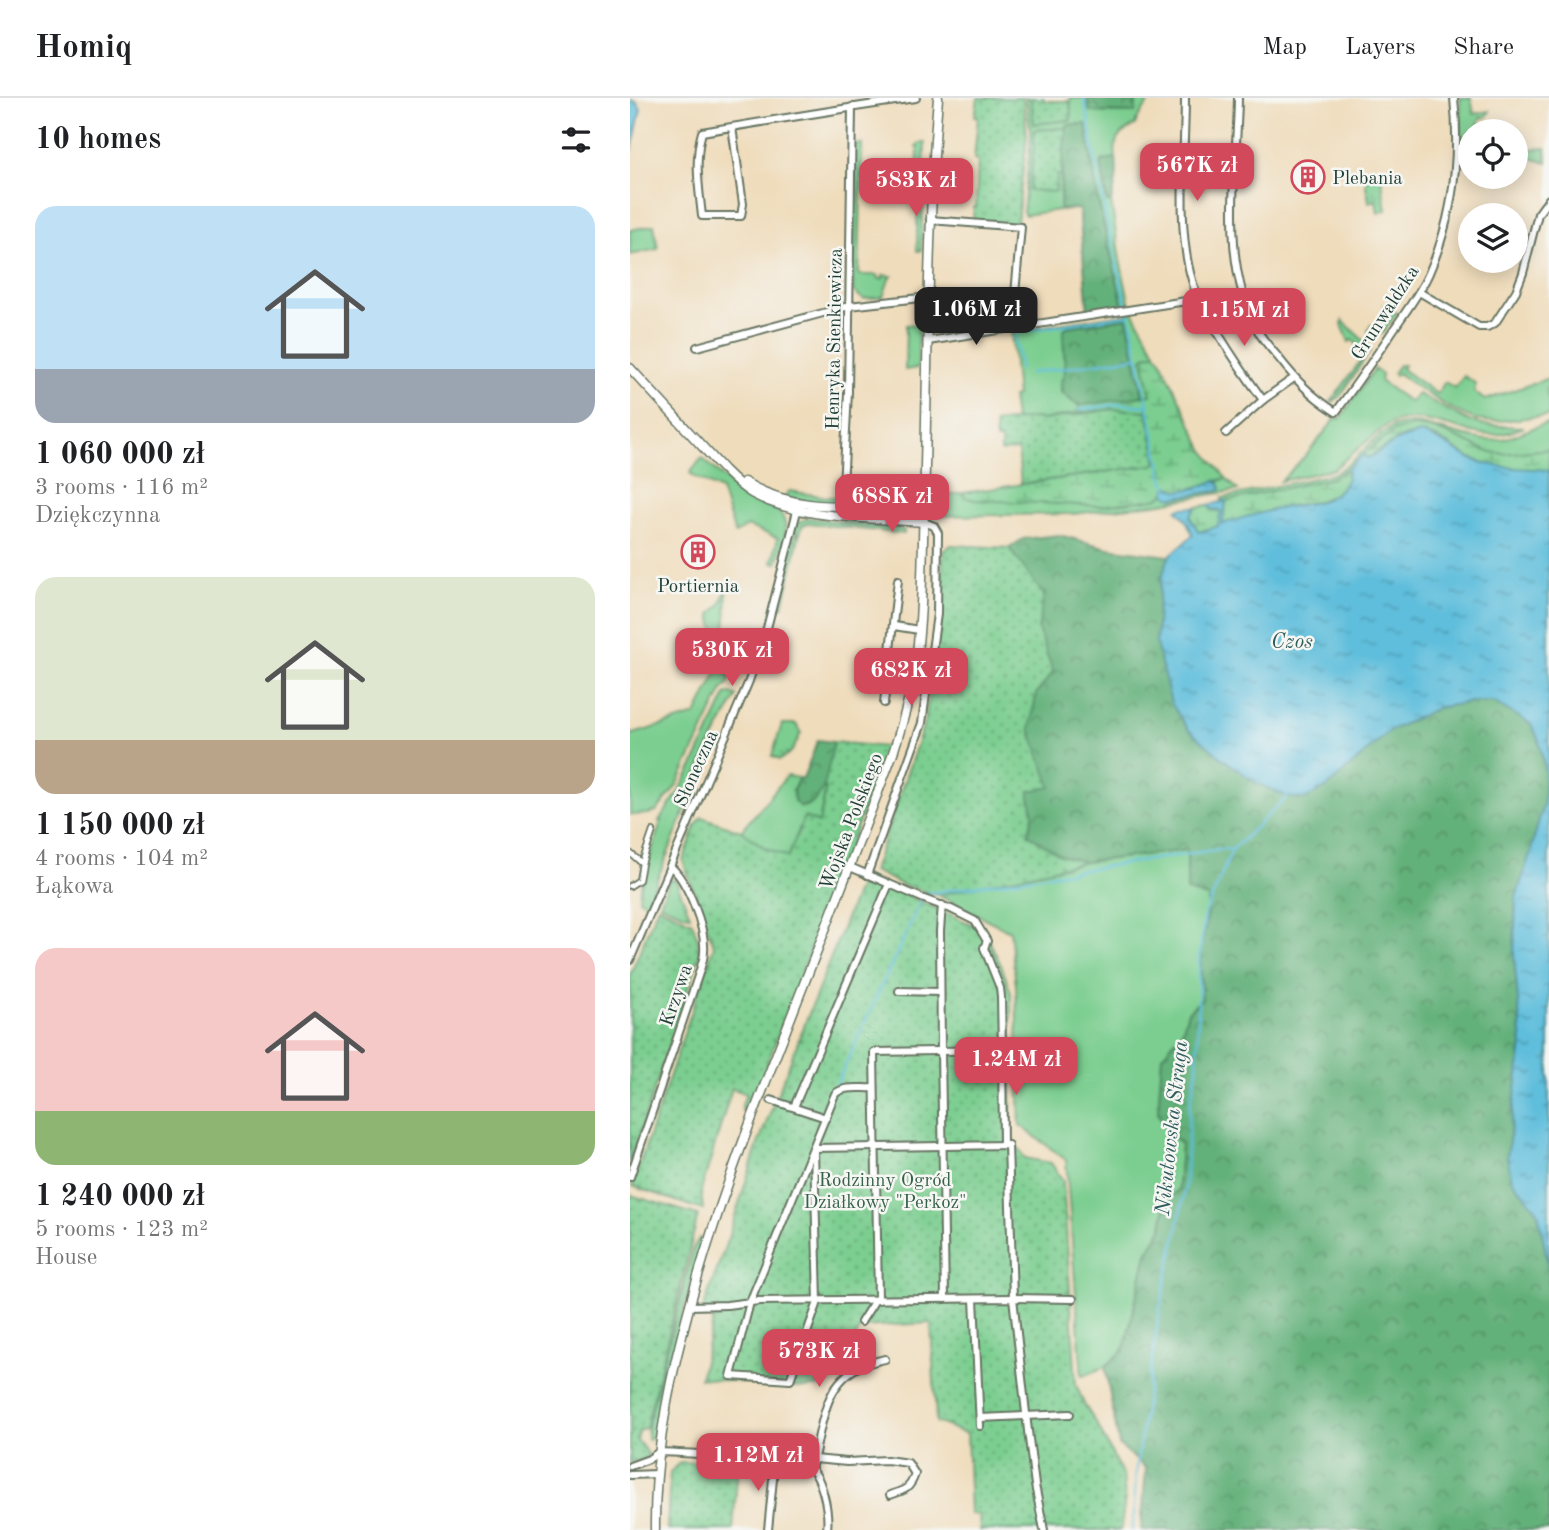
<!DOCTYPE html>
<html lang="en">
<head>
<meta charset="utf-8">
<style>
	body { margin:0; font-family:"Old Standard TT",serif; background:#f6f6f6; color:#202124; height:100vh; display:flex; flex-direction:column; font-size:26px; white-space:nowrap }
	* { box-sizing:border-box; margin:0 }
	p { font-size:23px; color:#757577 }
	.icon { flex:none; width:38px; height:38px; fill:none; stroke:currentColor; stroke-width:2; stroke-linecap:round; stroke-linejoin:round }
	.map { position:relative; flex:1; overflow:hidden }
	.side { display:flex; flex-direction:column; background:#fff; width:630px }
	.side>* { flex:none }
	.controls { position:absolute; left:828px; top:21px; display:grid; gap:14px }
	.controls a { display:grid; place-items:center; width:70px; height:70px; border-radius:50%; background:#fff; box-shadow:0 4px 18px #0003; font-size:35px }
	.price { position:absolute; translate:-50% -60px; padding:0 16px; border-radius:14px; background:#d1495b; color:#fff; font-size:23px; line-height:46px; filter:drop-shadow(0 2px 4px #0008) }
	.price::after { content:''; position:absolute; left:50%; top:42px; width:21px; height:16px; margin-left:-10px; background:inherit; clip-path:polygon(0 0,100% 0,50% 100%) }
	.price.selected { background:#222; color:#fff }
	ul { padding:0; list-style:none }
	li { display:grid; align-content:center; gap:14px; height:371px; padding:0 35px }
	li span { display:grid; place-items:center; height:217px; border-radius:21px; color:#555 }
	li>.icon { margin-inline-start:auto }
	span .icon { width:126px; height:126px; fill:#fffc; stroke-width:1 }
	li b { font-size:30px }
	h2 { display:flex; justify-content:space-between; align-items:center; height:84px; padding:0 35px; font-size:30px }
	header { display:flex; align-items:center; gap:42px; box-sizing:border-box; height:98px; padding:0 35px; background:#fff; border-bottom:2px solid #e0e0e0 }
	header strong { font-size:33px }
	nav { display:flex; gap:38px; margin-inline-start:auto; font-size:24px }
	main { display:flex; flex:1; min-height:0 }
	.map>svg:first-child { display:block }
	.grass { fill:#7bce90; stroke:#4d8662; stroke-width:2 }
	.forest { fill:url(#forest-crowns); stroke:#427757; stroke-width:2 }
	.wetland { fill:url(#wetland-marsh); stroke:#4d8662; stroke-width:2 }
	.park { fill:url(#park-tufts); stroke:#4d8662; stroke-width:2 }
	.garden { fill:url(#garden-dots); stroke:#4d8662; stroke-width:2 }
	.water { fill:url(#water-ripples); stroke:#3e7e88; stroke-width:2 }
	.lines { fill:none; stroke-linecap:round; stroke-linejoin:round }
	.stream { stroke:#5ebedc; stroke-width:2.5 }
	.pedestrian-casing { stroke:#687563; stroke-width:8 }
	.minor-casing { stroke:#687563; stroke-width:10 }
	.tertiary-casing { stroke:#687563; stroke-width:11 }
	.pedestrian { stroke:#fff; stroke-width:4.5 }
	.minor { stroke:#fff; stroke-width:6 }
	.tertiary { stroke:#fff; stroke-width:8 }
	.labels { text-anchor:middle; stroke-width:5; stroke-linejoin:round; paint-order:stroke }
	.poi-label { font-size:19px; fill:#1f3d34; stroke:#f6f6f2; text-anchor:start }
	.street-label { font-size:19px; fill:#1f3d34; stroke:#f6f6f2 }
	.park-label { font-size:19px; fill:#36614b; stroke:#f6f6f2 }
	.water-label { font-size:21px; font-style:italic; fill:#2f5d5e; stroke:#f6f6f2 }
</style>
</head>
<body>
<header>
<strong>Homiq</strong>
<nav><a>Map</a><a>Layers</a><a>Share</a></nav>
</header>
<main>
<section class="side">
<h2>10 homes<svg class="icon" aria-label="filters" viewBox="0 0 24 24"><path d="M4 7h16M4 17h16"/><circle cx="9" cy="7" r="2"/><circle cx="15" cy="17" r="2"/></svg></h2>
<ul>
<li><span style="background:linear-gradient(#bfe0f5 75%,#9aa5b1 0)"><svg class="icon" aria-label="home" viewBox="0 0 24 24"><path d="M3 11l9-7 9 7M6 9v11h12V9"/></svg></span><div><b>1 060 000 zł</b><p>3 rooms · 116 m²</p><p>Dziękczynna</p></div></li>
<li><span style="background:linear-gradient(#dfe7d0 75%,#b9a48a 0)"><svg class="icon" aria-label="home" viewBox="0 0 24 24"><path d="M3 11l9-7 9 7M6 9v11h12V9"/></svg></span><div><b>1 150 000 zł</b><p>4 rooms · 104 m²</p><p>Łąkowa</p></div></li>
<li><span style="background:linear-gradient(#f6c9c9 75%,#8fb573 0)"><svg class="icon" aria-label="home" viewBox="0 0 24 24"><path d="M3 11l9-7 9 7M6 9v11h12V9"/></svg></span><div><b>1 240 000 zł</b><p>5 rooms · 123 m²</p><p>House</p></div></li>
</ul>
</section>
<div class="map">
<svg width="919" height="1432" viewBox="0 0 919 1432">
	<defs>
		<pattern id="forest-crowns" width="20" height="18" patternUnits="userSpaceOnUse" patternTransform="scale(1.75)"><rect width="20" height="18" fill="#64b17a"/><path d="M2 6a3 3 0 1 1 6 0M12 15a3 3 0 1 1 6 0" fill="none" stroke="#529165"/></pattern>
		<pattern id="wetland-marsh" width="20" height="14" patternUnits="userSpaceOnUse" patternTransform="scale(1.75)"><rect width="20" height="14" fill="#7bce90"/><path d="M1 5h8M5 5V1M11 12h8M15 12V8" fill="none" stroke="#64a876"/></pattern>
		<pattern id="park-tufts" width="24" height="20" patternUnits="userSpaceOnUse" patternTransform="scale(1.75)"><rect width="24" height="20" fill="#7bce90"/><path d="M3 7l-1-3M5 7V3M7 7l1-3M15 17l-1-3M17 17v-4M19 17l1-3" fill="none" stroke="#64a876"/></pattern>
		<pattern id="garden-dots" width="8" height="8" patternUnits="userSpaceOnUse" patternTransform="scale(1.75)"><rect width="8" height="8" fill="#7bce90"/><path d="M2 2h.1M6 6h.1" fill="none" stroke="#64a876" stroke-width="1.8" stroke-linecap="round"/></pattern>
		<pattern id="water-ripples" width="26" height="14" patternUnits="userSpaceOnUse" patternTransform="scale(1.75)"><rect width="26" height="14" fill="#5ebedc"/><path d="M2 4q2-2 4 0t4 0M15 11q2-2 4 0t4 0" fill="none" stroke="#4d9cb3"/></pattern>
	</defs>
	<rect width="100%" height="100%" fill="#f6f6f2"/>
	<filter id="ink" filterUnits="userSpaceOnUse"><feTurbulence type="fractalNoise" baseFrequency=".0143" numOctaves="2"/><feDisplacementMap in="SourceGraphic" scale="14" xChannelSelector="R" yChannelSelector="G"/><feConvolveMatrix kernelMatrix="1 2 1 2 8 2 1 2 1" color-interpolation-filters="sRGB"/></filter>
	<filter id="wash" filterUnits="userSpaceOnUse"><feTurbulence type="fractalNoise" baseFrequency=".00686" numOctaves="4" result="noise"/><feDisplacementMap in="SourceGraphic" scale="28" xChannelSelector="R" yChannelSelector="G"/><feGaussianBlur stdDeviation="1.57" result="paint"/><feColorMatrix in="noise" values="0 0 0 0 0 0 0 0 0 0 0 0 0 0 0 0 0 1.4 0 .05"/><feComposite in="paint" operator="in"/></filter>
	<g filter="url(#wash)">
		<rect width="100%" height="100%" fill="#efdcbb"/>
		<g class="grass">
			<path d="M396 0H402L401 1 404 26 441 22 440 0H457L460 14 505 15 506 0H519C518 12 507 16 505 27 489 37 483 40 486 60L471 63 477 104 481 103 490 162 500 207 493 208 468 102 456 26 437 27 436 30 404 32V52L426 92 427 77H431L430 112 395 117 393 114 400 51 401 38Z"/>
			<polygon points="830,0 841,0 844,16 860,13 856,19 850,20 847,33 840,33 840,64 830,65 832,42"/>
			<polygon points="289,45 295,45 291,153 287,153 288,50 286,49"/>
			<polygon points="225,46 232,46 229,177 248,177 249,181 253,181 253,177 262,178 259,181 253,199 233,201 223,193"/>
			<polygon points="916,50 917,65 897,59 886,60 886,52"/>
			<polygon points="24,127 28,151 0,157 0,132"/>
			<polygon points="754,207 767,215 753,235 746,238 738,233 741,227 746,227 755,215"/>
			<polygon points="503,213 526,255 515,258 513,261 522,297 513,298 497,220 437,229 435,231 435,274 431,284 443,304 450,308 447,315 412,322 406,320 385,322 382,299 387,298 381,233 495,216"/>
			<polygon points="713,223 740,249 740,253 711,297 703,304 701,304 733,259 731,257 732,253 726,248 727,246 722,242 719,244 712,227"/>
			<polygon points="289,226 288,242 288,270 275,272 276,227"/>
			<path d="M769 267H774L772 271 807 296 815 284 825 290 834 278 846 286 844 294 855 302 919 280V288L916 290 919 303V318C898 318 873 325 854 323 832 321 786 289 768 275L765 278 763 275Z"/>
			<path d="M744 271 752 276 750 283 780 304 788 296 839 323 854 327 894 329C884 333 873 337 862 337 825 336 790 308 754 329L704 371 651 383 678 355 706 320 710 321Z"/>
			<path d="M785 325C810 329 843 344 866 342 887 340 901 328 919 325V351C899 353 875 359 856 353 832 345 807 324 780 329 749 334 736 360 711 375 696 385 676 386 660 390 638 395 614 402 592 403V400L703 376C725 366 742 339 762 329 769 326 777 326 785 325Z"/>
			<path d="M72 360C90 376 106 393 128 404 138 409 151 411 154 422 159 435 150 453 147 465L142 464 148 440 117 428 105 436 91 392 63 378 60 375Z"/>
			<polygon points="596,380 608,392 525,406 443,416 306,418 303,413 303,399 332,395 334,399 513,403 530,399 536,394 537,397 542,400 588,393 591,390 587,384"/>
			<polygon points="160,393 196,399 273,399 276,404 193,406 155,399 157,395"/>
			<polygon points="178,420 272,431 274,433 274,436 179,425 172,428 170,436 165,434 168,425"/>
			<polygon points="165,436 169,438 153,509 146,506"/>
			<polygon points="97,488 96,525 92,550 97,554 96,576 101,577 98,586 93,591 47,687 26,714 18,716 0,717 0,637 66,617 89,570 90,560 81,516 91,506"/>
			<polygon points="97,595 107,598 78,651 53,710 56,711 17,806 9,801 10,791 31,723 29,723 50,692 64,666"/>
			<polygon points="157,678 169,680 163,691 187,699 194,689 196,690 189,725 174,719 159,759 135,750 111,733"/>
			<polygon points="557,752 558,792 578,799 578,815 570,859 572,901 558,914 552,934 532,959 535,1030 551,1046 548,1092 536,1102 532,1131 517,1156 494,1253 475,1269 452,1278 436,1062 390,1027 386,888 380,833 308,797 455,764"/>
			<polygon points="44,781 46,783 60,817 54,816 30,806 39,783"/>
			<polygon points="69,1140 72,1141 71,1147 34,1287 26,1331 23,1340 19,1342 17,1337 18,1327 63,1151"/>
		</g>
		<g class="forest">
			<polygon points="457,0 506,0 505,15 460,14"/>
			<polygon points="456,26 468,102 493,208 458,214 449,111 430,112 433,55 437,27"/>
			<path d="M486 60C488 78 486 86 481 103L477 104 471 63Z"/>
			<polygon points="497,220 513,298 450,308 443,304 431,294 431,284 435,273 433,233 437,229"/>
			<polygon points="429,437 478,450 539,458 532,479 558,631 592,660 625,684 696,690 761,632 807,610 840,604 863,604 901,626 909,642 915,673 914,704 899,759 886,800 884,857 892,947 877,1059 882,1082 908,1113 919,1171 919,1432 511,1432 516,1370 489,1347 475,1269 494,1252 517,1156 532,1131 536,1102 548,1092 551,1046 535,1030 528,1014 532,958 552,934 558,914 572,901 570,855 578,815 578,799 557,793 557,752 455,764 430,757 398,736 403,718 399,693 420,689 400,631 406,596 423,574 408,531 413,497 379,450 393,441"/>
			<path d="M188 642 204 644C200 665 198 705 171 709L164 703 163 692 169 680H173Z"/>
		</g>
		<g class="wetland">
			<polygon points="526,255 530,260 573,351 596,380 560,391 549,393 536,391 536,394 530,399 525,401 471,408 345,402 334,399 332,395 522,367 527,365 483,311 447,315 450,308 521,297 513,261 515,258"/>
			<path d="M784 328 800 330 821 337 856 353 873 356 919 351V372C893 372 867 371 843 361 825 354 808 334 788 336 770 337 753 351 738 360L733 357 763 333Z"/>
			<path d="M717 371C720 383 709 395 697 400 685 406 668 406 655 409 633 414 613 420 592 427L596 405V403L703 380Z"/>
			<polygon points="578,407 583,412 591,413 588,428 568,434 560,418 566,409"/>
		</g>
		<g class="park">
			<polygon points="751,78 756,112 748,115 746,102 739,104 736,88 736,79"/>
			<polygon points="152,626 166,626 171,635 162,653 150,662 142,658"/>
		</g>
		<g class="garden">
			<polygon points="348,0 393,0 397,38 387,123 383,126 343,122 344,109 346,109 348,62 344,61 348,19 345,18"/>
			<polygon points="401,0 414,0 414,3 440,3 441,22 404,26"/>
			<polygon points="436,30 431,77 427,77 426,92 423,94 399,92 404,52 404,32"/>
			<polygon points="483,311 517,313 527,365 522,367 391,386 388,352 371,354 371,342 366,342 365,325 406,320 413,322"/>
			<polygon points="321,447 379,450 414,497 408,531 423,574 406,596 400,631 421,689 399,693 403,718 398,736 430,757 455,764 308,797 275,788 243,773 295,623 311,519 313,453"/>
			<polygon points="204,644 257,649 124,1001 119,1011 112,1013 112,1007 116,996 102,990 71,1093 73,1112 2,1088 84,848 53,763 66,727 72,719 111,733 135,750 158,759 174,719 189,725 196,690 194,689"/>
			<polygon points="233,777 354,832 371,867 381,895 381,1041 395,1060 421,1065 433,1083 446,1287 455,1308 467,1326 493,1378 495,1400 491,1432 350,1432 349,1417 340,1416 337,1336 306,1324 301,1225 231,1229 208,1272 195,1287 176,1290 70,1280 85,1215 72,1214 100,1134 128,1046"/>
			<polygon points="28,808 62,824 67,838 70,856 0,1064 0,877"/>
			<polygon points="0,1097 68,1117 16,1330 9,1333 7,1342 19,1357 10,1362 0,1365 0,1207 2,1198 0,1186"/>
			<polygon points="50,1364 108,1367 103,1432 37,1432 40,1375"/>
		</g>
		<g class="water">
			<polygon points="0,2 7,4 11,11 0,61"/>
			<path d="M790 335C810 340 825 354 844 362 869 371 893 370 919 372V1171L908 1113 882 1082 877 1059 892 947 884 857 886 800 899 759 914 704 915 673 909 642 901 626 863 604H840L807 610 761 632 696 690 674 701 657 699 625 684 592 660 558 631 541 605 526 545 528 509 532 479 539 458 563 437 556 422 547 412 551 410 566 409 560 419 569 434 588 428 591 413 582 411 578 407 596 403V405L592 426C612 420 632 414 652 410 666 407 683 406 696 401 708 396 720 384 717 371L733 357 738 360 769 342Z"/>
			<polygon points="584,383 589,385 591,392 542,400 536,397 536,391 538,388 549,393 567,390"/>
		</g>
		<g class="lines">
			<g class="stream">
				<polyline points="454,0 477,124 496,206"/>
				<polyline points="499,215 533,381 538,389"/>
				<polyline points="390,271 385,236 387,234 498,217"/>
				<polyline points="400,275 507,259"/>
				<polyline points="449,312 490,306 518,308"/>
				<polyline points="202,996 294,796 591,751 602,752"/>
				<polyline points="194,1014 199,1002"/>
				<polyline points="502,1432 504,1420 506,1371 530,1210 546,1137 555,1090 560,1005 567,973 569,862 575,816 602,752 657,699"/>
			</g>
		</g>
	</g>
	<g filter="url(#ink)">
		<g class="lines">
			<defs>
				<g id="pedestrian">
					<polyline points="0,755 12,765"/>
					<polyline points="0,788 9,782 12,765 23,733"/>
				</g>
				<g id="minor">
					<path d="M555 0C555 56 546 129 562 182 567 201 578 218 588 235 602 258 617 280 633 302L664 280"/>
					<path d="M608 0C607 77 588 168 631 238 636 245 642 252 648 259 666 282 681 298 706 314 727 285 748 255 768 225 779 209 791 193 799 175 823 120 830 59 824 0"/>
					<path d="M102 29 113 106 111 118H72C69 90 64 62 72 34 143 22 215 10 286 0"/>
					<polyline points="300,122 391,129 382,230"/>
					<polyline points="789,194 849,229 857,229 865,225 886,193 893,175 908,116 919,101"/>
					<polyline points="298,243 569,201"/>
					<polyline points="67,249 219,208 299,199"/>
					<polyline points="596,335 633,302"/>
					<polyline points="213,389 218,294 222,9"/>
					<polyline points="264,528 289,532"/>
					<polyline points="254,605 268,482"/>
					<polyline points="220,769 294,801 321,811 345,823 357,843 354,850 370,890 371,899 372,952 244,954 248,1202"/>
					<polyline points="237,777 292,625 307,516 308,435 304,428 294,424"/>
					<polyline points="312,807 310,833 311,953 315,1201"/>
					<polyline points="0,862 119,583 137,530 168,409"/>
					<polyline points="269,893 310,894"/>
					<polyline points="372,952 373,1047"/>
					<polyline points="141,1002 196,1020"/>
					<polyline points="164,1009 259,786"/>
					<path d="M184 1050 188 1204 160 1282 101 1278 120 1204 205 996C214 987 232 991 244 990"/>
					<polyline points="184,1050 378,1047 383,1200 398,1333 405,1387 414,1432"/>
					<path d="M0 1079 69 875C71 868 74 861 74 854 76 831 58 783 40 768"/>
					<polyline points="344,1201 350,1328"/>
					<polyline points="59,1208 97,1207 129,1203 383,1200 443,1201"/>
					<polyline points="231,1224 245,1202"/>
					<polyline points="350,1320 440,1316"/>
					<path d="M184 1361 217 1364 257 1362 278 1365 285 1376C280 1391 275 1392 260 1397"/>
					<path d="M0 1368 19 1361 29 1354C60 1355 91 1358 122 1359 139 1360 160 1359 176 1367 193 1376 199 1415 197 1432"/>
					<path d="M181 1371C192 1334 191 1284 233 1267 240 1264 248 1263 255 1261"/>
					<polyline points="0,1377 27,1376"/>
					<polyline points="138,1432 145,1360"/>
				</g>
				<g id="tertiary">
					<path d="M0 270 94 372C103 381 112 390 123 396 171 422 240 419 294 424"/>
					<path d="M114 384C172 419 231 405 294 408"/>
					<path d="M25 1432C24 1364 36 1298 53 1233 79 1130 117 1031 156 932 192 840 228 747 263 655 273 624 282 594 286 562 293 511 292 460 294 408 298 272 297 136 308 0"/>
				</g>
			</defs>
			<use href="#pedestrian" class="pedestrian-casing"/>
			<use href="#minor" class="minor-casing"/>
			<use href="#tertiary" class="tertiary-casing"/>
			<use href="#pedestrian" class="pedestrian"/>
			<use href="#minor" class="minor"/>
			<use href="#tertiary" class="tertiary"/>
		</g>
	</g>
	<defs>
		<symbol id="building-ring" viewBox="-11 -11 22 22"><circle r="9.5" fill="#f6f6f2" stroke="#d1495b" stroke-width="1.5"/><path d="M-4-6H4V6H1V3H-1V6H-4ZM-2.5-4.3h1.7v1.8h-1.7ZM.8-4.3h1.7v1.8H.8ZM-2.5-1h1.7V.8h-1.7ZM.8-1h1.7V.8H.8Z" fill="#d1495b"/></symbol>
	</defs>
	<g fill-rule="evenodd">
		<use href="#building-ring" x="659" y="60" width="38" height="38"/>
		<use href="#building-ring" x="49" y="435" width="38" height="38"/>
	</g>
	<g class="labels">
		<g class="poi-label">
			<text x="702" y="86">Plebania</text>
			<text x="68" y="494" text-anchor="middle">Portiernia</text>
		</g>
		<g class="street-label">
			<text transform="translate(754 214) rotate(-57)" y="7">Grunwaldzka</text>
			<text transform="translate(203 241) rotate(-89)" y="7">Henryka Sienkiewicza</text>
			<text transform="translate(65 670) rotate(-66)" y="7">Słoneczna</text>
			<text transform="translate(220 723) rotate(-69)" y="7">Wojska Polskiego</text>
			<text transform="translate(45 897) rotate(-71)" y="7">Krzywa</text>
		</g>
		<g class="park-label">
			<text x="255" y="1088">Rodzinny Ogród<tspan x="255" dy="22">Działkowy "Perkoz"</tspan></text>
		</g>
		<g class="water-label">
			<text x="662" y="550">Czos</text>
			<text transform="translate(541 1030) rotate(-84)" y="7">Nikutowska Struga</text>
		</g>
	</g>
</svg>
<div class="controls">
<a><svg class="icon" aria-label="locate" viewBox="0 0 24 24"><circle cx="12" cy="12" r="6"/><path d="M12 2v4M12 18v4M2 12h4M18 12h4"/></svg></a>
<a><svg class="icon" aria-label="layers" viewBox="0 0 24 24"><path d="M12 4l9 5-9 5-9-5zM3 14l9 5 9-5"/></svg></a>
</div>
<b class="price" style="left:567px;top:105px">567K zł</b>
<b class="price" style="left:286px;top:120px">583K zł</b>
<b class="price selected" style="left:346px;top:249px">1.06M zł</b>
<b class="price" style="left:614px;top:250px">1.15M zł</b>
<b class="price" style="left:262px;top:436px">688K zł</b>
<b class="price" style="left:102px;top:590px">530K zł</b>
<b class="price" style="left:281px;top:610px">682K zł</b>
<b class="price" style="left:386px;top:999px">1.24M zł</b>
<b class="price" style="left:189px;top:1291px">573K zł</b>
<b class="price" style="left:128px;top:1395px">1.12M zł</b>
</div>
</main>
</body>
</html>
